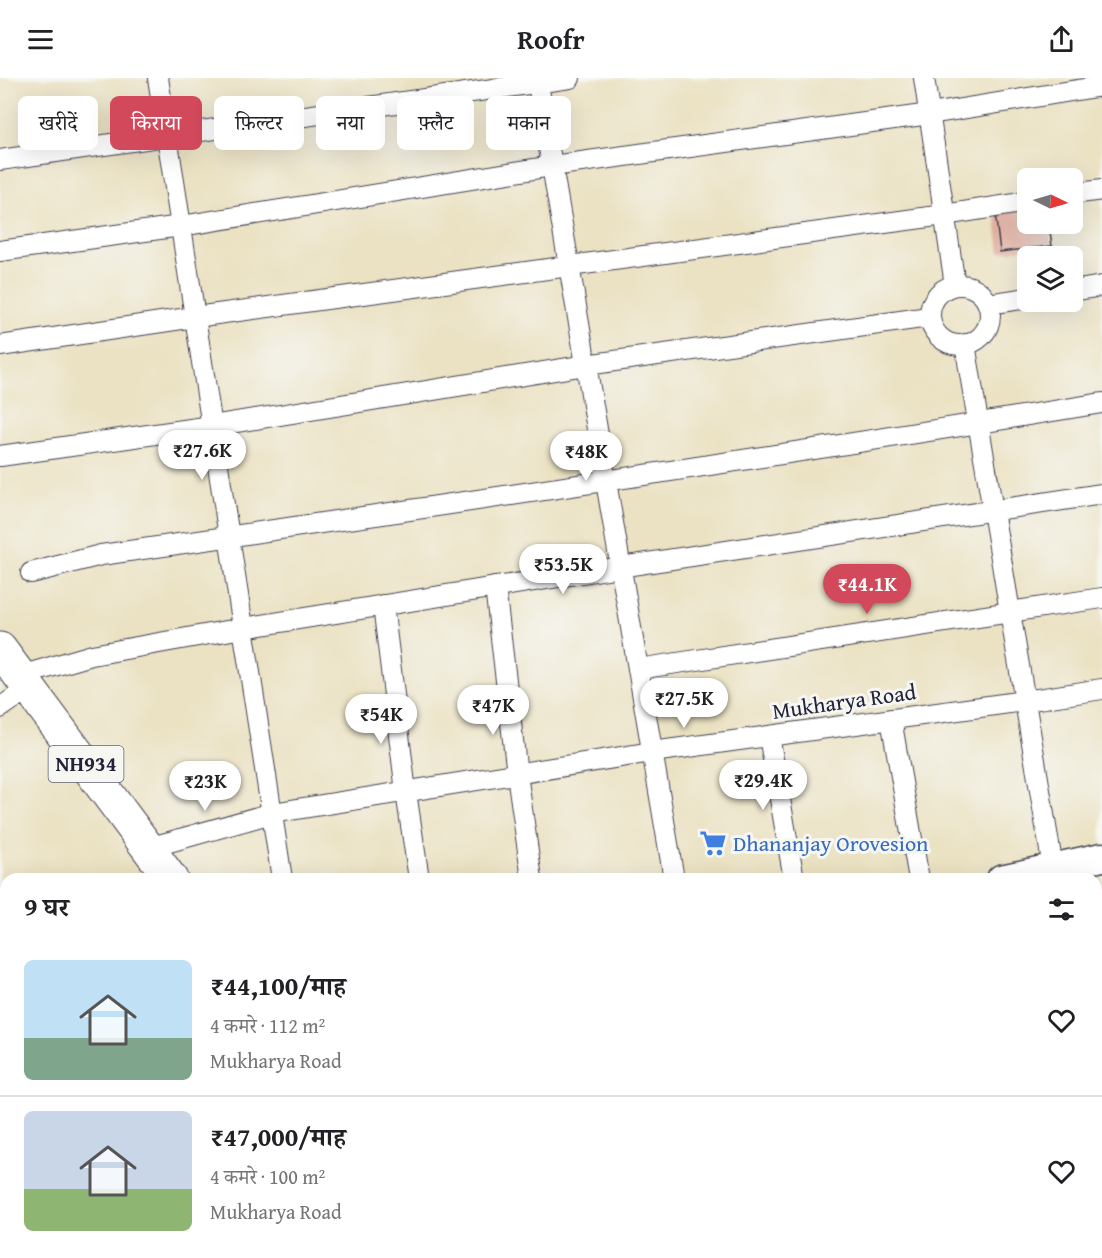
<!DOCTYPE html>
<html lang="hi">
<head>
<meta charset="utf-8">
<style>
	body { margin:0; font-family:"Gentium Book Plus","Noto Serif Devanagari",serif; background:#f2f2f2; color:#202124; height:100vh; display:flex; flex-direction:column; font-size:22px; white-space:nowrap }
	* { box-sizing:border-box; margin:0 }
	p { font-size:20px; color:#757577 }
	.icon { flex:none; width:33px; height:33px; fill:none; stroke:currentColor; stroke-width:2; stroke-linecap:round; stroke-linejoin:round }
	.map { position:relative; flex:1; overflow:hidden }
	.details { position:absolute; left:0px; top:795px; width:1102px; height:386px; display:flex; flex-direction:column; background:#fff; border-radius:18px 18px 0 0; box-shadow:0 6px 24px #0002 }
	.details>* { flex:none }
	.banner { position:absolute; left:18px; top:18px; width:600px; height:54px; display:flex; gap:12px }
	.needle { width:39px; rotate:95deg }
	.buttons { position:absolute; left:1017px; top:90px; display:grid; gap:12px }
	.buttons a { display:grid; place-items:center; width:66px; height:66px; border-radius:9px; background:#fff; box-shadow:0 6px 24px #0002; font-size:30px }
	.price { position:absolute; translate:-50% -51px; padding:0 14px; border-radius:21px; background:#fff; color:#222; font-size:20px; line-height:39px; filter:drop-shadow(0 2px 3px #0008) }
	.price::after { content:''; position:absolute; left:50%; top:36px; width:18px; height:14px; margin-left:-9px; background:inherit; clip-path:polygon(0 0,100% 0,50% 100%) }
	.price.current { background:#d1495b; color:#fff }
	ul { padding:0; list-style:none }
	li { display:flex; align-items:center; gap:18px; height:150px; padding:0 24px }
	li+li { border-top:2px solid #e0e0e0 }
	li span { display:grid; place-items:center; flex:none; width:168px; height:120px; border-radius:9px; color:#555 }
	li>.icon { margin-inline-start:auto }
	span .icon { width:72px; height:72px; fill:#fffc; stroke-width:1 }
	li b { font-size:26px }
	h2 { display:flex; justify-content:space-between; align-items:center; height:72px; padding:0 24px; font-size:26px }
	.chip { padding:0 21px; border-radius:9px; background:#fff; box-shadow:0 6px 24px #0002; font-size:21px; line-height:54px }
	.chip.current { background:#d1495b; color:#fff }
	header { display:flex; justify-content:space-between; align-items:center; height:78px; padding:0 24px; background:#fff; font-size:27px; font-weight:600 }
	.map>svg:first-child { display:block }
	.building { fill:#dea696 }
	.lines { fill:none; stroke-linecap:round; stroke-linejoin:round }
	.street-casing { stroke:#403f4f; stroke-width:22 }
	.secondary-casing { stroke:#403f4f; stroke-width:31 }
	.highway-casing { stroke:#403f4f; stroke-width:35 }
	.street { stroke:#fff; stroke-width:20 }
	.secondary { stroke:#fff; stroke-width:28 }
	.highway { stroke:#fff; stroke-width:33 }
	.labels { text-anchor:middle; stroke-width:6; stroke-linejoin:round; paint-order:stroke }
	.shield { fill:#f6f6f2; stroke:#626272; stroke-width:1.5 }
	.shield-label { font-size:21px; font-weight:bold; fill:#22223b }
	.street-label { font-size:22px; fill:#22223b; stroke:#f6f6f2 }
	.shop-label { font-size:22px; fill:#366cbe; stroke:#f6f6f2; text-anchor:start }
</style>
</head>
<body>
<header><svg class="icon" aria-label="menu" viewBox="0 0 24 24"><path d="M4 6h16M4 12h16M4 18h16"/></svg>Roofr<svg class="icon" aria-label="share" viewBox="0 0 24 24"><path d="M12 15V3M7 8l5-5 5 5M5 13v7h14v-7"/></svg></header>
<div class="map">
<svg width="1102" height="1180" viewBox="0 0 1102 1180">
	<rect width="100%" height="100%" fill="#f6f6f2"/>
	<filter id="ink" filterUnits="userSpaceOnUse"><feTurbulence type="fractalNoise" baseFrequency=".0167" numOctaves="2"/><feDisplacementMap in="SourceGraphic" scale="12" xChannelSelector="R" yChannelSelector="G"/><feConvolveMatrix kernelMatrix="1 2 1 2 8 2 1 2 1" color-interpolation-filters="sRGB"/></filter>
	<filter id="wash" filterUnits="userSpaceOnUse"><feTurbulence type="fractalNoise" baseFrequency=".008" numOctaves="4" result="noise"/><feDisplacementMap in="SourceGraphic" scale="24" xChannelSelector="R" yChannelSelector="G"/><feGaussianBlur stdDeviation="1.35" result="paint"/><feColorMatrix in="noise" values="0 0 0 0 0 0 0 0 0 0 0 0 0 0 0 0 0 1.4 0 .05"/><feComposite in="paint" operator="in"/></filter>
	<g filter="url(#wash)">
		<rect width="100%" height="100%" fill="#ebe2c3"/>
		<g id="blocks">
			<polygon class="building" points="1028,130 1028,146 1049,146 1052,168 1000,174 995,134"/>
		</g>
	</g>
	<g filter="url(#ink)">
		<use href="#blocks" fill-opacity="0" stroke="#403f4f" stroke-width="1.5"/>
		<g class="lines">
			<defs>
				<g id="street">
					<polyline points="158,0 282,801"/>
					<polyline points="537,0 674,801"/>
					<polyline points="924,0 955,207"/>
					<polyline points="0,82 570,0"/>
					<polyline points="1072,116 1102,112"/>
					<polyline points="0,173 181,148 552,88 930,36 1102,8"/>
					<circle cx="960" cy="237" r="30"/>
					<polyline points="1072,213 1102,208"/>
					<polyline points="988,226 1028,220"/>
					<polyline points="965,266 1053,790"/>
					<polyline points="0,268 195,239 944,137 1028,124"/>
					<polyline points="0,378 212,348 586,287 929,239"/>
					<path d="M31 495 101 477C435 429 769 380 1102 325"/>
					<polyline points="495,509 517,696 532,801"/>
					<polyline points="383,527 406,714 419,801"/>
					<polyline points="638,591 1102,520"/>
					<polyline points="20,598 92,577 243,550 620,489 1102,416"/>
					<polyline points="0,630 29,610"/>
					<polyline points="891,641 919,801"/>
					<polyline points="769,658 794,801"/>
					<polyline points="148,770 272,735 652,674 1025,623 1102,611"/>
					<polyline points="0,1026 6,1025"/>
					<polyline points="1096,1079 1102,1076"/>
					<polyline points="1096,1139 1102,1136"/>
					<polyline points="1096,1165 1102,1176"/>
					<polyline points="718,1180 729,1174"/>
					<polyline points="834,1180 848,1174"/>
					<polyline points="1018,1180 1029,1174"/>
				</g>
				<polyline id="secondary" points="1001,801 1102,779"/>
				<g id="highway">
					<polyline points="0,571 171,801"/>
					<polyline points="450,1174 454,1180"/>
				</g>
			</defs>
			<use href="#street" class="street-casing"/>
			<use href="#secondary" class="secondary-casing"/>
			<use href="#highway" class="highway-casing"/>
			<use href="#street" class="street"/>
			<use href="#secondary" class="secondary"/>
			<use href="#highway" class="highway"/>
		</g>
	</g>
	<defs>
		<symbol id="supermarket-bare" viewBox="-9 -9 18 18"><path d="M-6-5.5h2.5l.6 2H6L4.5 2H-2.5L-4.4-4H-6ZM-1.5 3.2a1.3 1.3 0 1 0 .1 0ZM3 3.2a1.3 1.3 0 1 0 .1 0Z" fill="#3f7fe0" stroke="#f6f6f2" stroke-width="2.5" paint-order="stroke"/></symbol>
	</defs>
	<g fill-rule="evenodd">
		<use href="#supermarket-bare" x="694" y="746" width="38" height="38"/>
	</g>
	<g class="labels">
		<rect class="shield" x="48.5" y="668" width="75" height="36" rx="4.5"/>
		<g class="shield-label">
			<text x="86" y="693">NH934</text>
		</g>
		<g class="street-label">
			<text transform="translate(844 623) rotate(-8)" y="8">Mukharya Road</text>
		</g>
		<g class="shop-label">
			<text x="733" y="773">Dhananjay Orovesion</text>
		</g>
	</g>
</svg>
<div class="buttons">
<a><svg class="needle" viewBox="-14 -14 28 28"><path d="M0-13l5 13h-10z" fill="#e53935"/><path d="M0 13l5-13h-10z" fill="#757577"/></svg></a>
<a><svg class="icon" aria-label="layers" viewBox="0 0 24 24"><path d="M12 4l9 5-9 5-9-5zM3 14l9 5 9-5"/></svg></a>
</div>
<b class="price" style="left:202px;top:403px">₹27.6K</b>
<b class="price" style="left:586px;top:404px">₹48K</b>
<b class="price" style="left:563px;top:517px">₹53.5K</b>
<b class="price current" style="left:867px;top:537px">₹44.1K</b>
<b class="price" style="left:684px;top:651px">₹27.5K</b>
<b class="price" style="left:493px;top:658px">₹47K</b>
<b class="price" style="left:381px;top:667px">₹54K</b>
<b class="price" style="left:763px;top:733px">₹29.4K</b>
<b class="price" style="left:205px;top:734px">₹23K</b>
<div class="banner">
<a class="chip">खरीदें</a>
<a class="chip current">किराया</a>
<a class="chip">फ़िल्टर</a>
<a class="chip">नया</a>
<a class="chip">फ़्लैट</a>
<a class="chip">मकान</a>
</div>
<section class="details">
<h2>9 घर<svg class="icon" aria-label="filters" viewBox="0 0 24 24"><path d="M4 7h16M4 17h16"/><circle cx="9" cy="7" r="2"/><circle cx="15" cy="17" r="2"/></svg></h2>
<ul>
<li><span style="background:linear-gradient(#bfe0f5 65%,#7fa58c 0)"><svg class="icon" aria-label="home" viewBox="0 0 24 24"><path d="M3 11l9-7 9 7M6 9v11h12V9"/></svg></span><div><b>₹44,100/माह</b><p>4 कमरे · 112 m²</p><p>Mukharya Road</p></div><svg class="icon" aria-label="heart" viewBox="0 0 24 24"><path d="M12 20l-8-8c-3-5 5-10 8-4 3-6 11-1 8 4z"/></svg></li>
<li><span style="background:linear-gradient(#c9d6e8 65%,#8fb573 0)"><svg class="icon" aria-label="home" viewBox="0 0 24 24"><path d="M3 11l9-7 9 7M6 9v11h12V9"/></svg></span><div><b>₹47,000/माह</b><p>4 कमरे · 100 m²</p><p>Mukharya Road</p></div><svg class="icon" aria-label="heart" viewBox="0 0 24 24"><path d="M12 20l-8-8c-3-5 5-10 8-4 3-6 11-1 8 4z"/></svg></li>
</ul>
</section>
</div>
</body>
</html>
